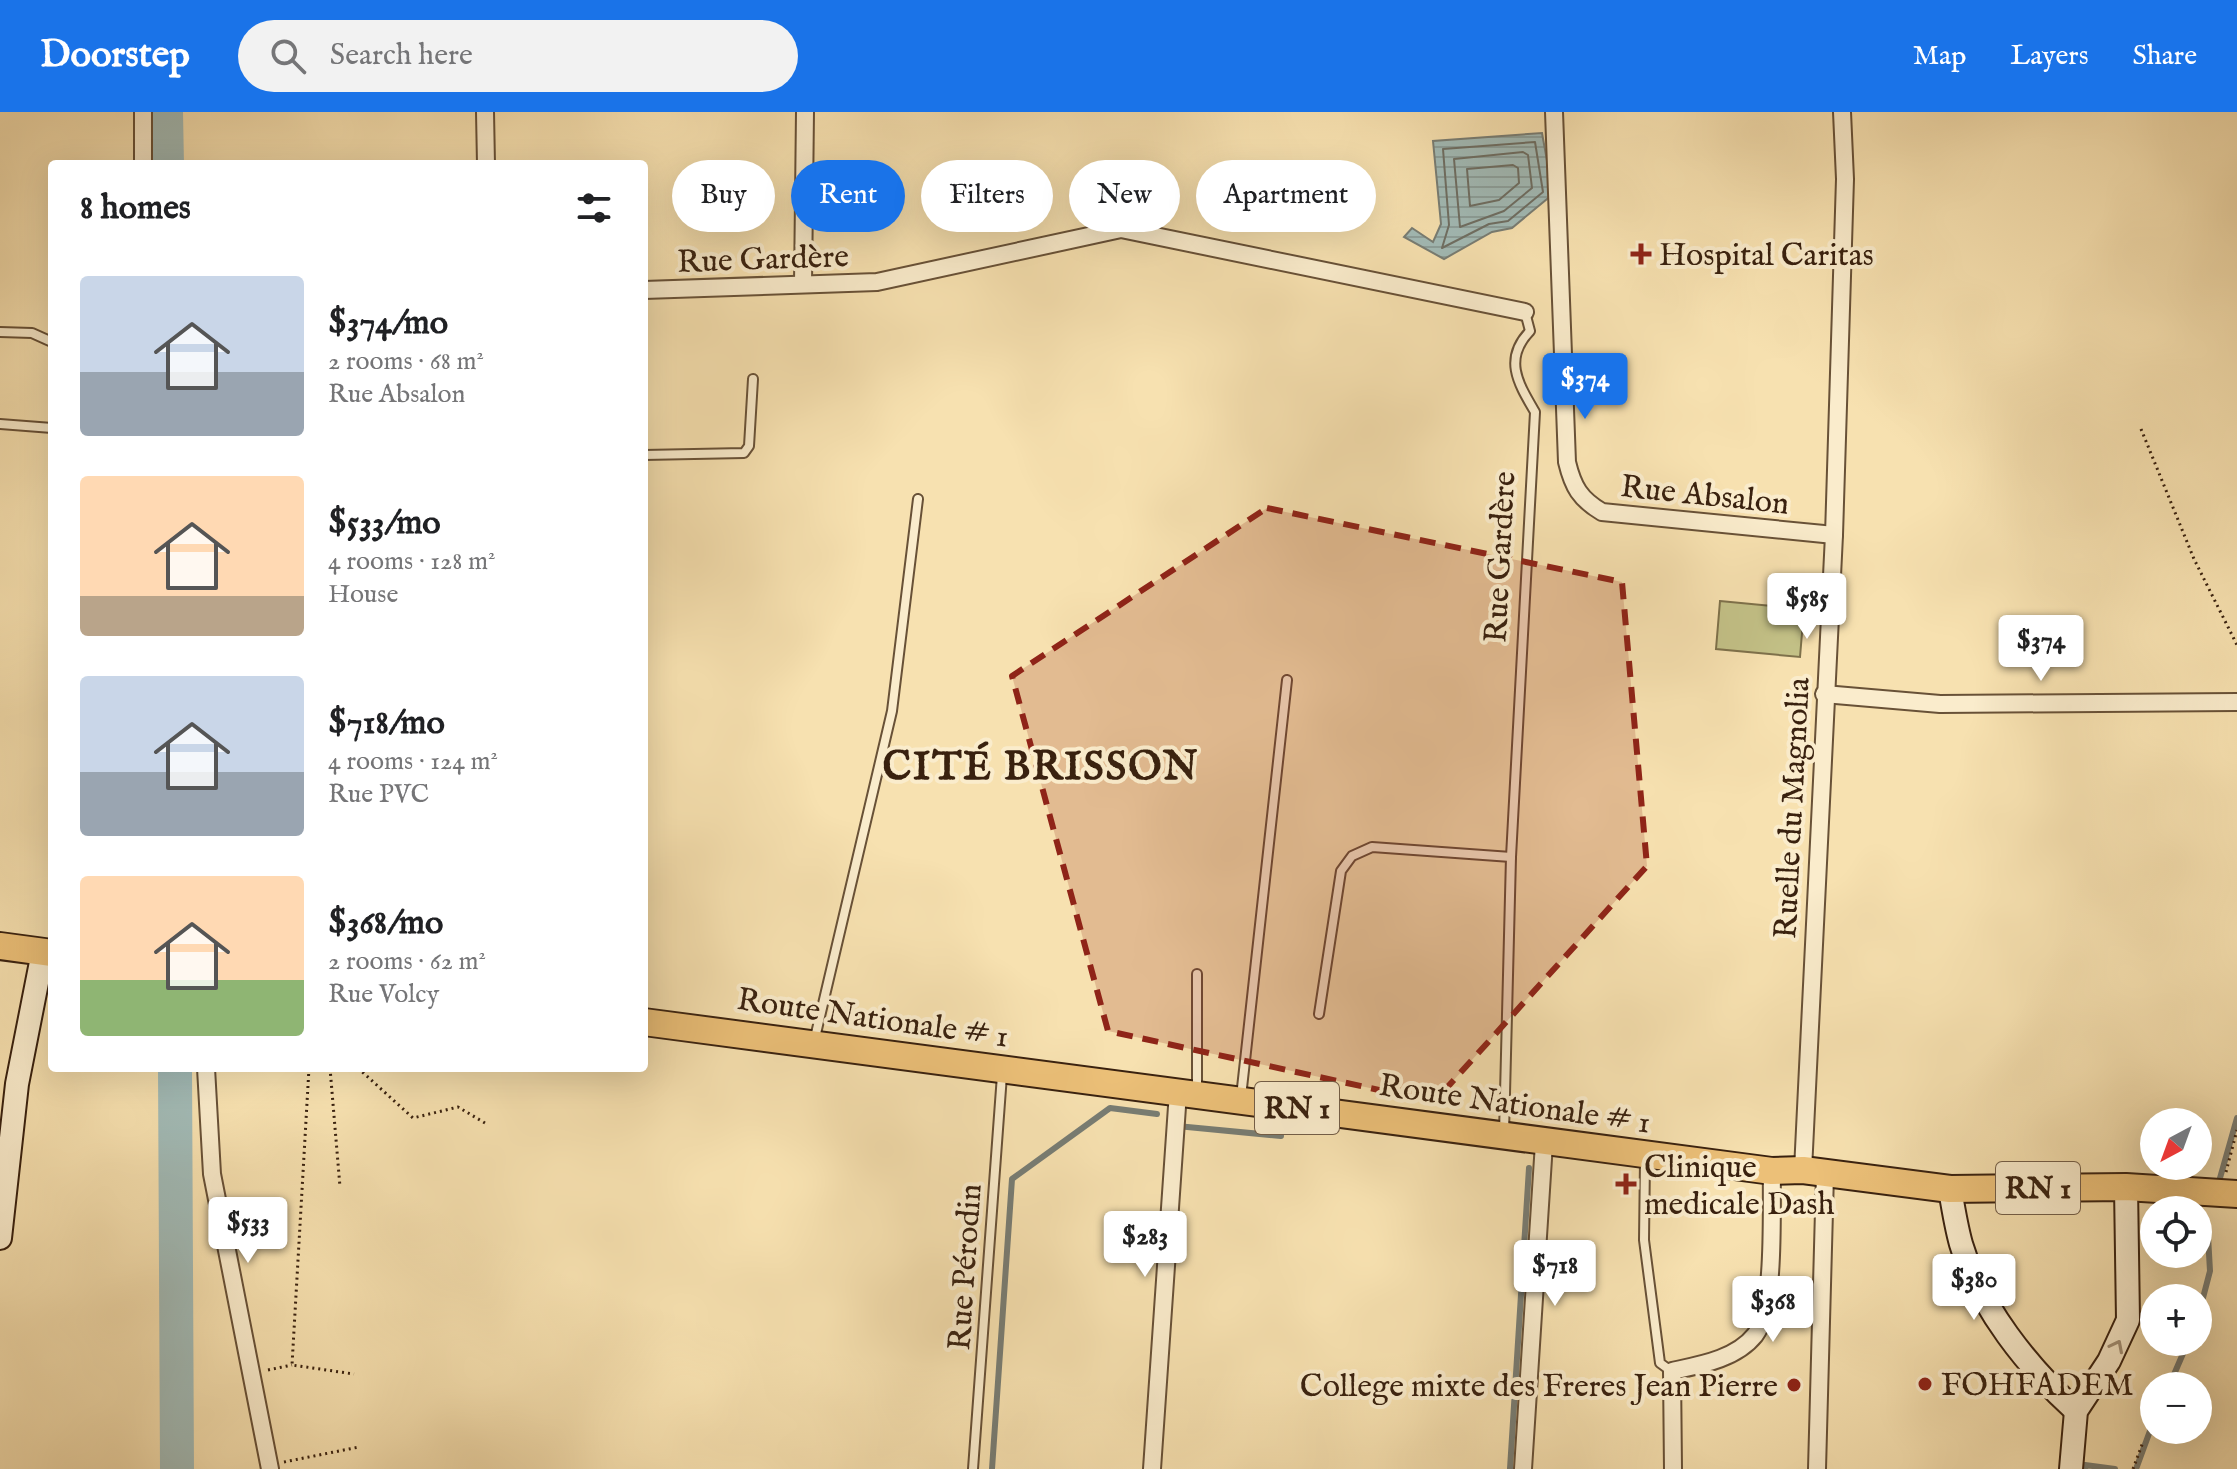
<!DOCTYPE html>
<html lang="en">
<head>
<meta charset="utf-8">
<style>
	body { margin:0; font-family:"IM FELL English",serif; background:#f2f2f2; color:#202124; height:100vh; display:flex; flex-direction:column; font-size:30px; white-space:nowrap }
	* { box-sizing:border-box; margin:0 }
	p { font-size:26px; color:#757577 }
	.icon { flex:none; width:44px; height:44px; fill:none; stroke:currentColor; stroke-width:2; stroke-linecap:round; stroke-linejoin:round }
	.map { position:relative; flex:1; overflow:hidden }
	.details { position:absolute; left:48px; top:48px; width:600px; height:912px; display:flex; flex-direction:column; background:#fff; border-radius:8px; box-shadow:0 8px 32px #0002 }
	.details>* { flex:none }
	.banner { position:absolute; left:672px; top:48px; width:760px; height:72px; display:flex; gap:16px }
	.needle { width:52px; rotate:221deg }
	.buttons { position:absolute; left:2140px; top:996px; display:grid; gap:16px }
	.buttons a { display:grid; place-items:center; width:72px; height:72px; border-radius:50%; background:#fff; box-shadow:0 8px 32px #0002; font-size:40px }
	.price { position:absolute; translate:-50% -68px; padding:0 18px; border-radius:8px; background:#fff; color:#222; font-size:26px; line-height:52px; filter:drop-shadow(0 2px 4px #0008) }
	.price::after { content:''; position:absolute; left:50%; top:48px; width:24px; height:18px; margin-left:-12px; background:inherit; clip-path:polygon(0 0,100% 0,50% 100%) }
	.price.on { background:#1a73e8; color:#fff }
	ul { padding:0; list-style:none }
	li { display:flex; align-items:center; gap:24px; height:200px; padding:0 32px }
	li span { display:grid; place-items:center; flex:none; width:224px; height:160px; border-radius:8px; color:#555 }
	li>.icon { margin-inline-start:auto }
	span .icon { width:96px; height:96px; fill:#fffc; stroke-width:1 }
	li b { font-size:34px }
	h2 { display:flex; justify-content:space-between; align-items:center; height:96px; padding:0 32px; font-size:34px }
	.pill { padding:0 28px; border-radius:36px; background:#fff; box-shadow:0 8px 32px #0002; font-size:28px; line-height:72px }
	.pill.on { background:#1a73e8; color:#fff }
	header { display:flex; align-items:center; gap:48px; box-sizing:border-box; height:112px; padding:0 40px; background:#1a73e8; color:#fff }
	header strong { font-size:38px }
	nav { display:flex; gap:44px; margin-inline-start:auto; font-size:28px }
	.search { width:560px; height:72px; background:#f2f2f2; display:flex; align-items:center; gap:20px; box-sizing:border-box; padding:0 28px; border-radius:44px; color:#757577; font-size:30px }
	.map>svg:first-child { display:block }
	.grass { fill:#c3c187; stroke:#7e714b; stroke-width:2 }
	.water { fill:url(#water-rules); stroke:#787d74; stroke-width:2 }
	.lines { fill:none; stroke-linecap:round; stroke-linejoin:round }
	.shore { stroke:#6e6e63; stroke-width:2 }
	.stream { stroke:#787d74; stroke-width:6 }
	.river { stroke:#a2bbb7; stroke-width:34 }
	.lane-casing { stroke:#685137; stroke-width:12 }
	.street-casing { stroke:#685137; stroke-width:20 }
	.secondary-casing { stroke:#39210f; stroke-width:26 }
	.primary-casing { stroke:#39210f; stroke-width:30 }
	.path { stroke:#39210f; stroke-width:3; stroke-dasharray:2 4; stroke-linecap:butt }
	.lane { stroke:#faeccc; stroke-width:8 }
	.street { stroke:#faeccc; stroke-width:16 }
	.secondary { stroke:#faeccc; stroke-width:22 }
	.primary { stroke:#ecc078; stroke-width:26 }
	.oneway { stroke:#a39177 }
	.marked { fill:#8f2418; fill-opacity:0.2; stroke:#8f2418; stroke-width:6; stroke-dasharray:16 10; stroke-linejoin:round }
	.poi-dot { fill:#8f2418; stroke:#faeccc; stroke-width:3 }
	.labels { text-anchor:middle; stroke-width:8; stroke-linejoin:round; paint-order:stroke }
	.shield { fill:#faeccc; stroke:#735e48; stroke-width:2 }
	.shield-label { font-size:30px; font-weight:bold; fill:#39210f }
	.poi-label { font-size:32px; fill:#39210f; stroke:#faeccc; text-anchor:start }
	.street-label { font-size:32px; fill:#39210f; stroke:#faeccc }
	.district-label { font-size:40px; font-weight:bold; letter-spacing:2px; fill:#39210f; stroke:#faeccc }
</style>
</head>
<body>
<header>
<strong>Doorstep</strong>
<div class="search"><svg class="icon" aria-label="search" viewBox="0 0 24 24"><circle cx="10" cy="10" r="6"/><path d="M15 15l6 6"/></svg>Search here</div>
<nav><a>Map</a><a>Layers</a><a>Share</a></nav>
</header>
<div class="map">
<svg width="2237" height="1357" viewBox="0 0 2237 1357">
	<defs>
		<pattern id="water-rules" width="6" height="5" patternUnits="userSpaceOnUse" patternTransform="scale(2)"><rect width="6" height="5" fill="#a2bbb7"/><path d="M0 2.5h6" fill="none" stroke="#8ca09c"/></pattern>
	</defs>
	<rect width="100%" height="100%" fill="#f7e1b0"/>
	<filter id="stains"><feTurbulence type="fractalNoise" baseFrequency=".0025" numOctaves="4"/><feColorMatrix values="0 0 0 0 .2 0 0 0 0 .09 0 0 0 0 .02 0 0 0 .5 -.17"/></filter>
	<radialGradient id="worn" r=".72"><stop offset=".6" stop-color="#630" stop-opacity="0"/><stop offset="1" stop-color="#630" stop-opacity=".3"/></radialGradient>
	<polygon class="grass" points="1720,489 1804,497 1800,545 1716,537"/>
	<polygon class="water" points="1542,21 1553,82 1512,116 1492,120 1444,147 1404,125 1412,116 1433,130 1441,112 1433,29"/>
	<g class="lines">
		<g class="shore">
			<polygon points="1535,30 1543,80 1508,109 1489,112 1442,136 1449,113 1443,37"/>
			<polygon points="1523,40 1528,43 1532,76 1504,99 1460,115 1454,47"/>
			<polygon points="1513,53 1518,56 1519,71 1499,88 1470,94 1467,57"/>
		</g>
		<g class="stream">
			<polyline points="1177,1014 1281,1024"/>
			<polyline points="2220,1066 2237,1006"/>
			<polyline points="2198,1205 2210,1159 2208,1124"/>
			<polyline points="2169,1274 2188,1230"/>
			<polyline points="992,1357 1012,1067 1110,996 1157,1002"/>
			<polyline points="1510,1357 1529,1056"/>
			<polyline points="2085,1357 2085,1353 2115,1357"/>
			<polyline points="2136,1357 2154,1308"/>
		</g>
		<g class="river">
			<polyline points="166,0 167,52"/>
			<polyline points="175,956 177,1357"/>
		</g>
		<defs>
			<g id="lane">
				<polyline points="0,220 32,221 52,230"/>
				<polyline points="0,312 52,316"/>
				<polyline points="644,343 744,341 749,334 753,267"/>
				<polyline points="1197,862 1197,979"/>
				<polyline points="1319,902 1341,759 1352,744 1372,735 1511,745"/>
				<polyline points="814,930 892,599 918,387"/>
				<polyline points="1241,985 1287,568"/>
				<path d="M1504 1021 1511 745 1535 300C1518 271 1503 247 1530 219L1525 200"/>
				<polyline points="1645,1048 1644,1128 1660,1251 1671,1259"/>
				<polyline points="973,1357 1002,963"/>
			</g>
			<g id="street">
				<polyline points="485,0 486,52"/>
				<path d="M1554 0 1567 350C1573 375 1580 387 1602 400L1834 423"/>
				<polyline points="143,52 143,0"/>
				<polyline points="803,172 805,0"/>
				<polyline points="644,178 877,170 1121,117 1525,200"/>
				<polyline points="1824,582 1940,592 2237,590"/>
				<polyline points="206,956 212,1062 270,1357"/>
				<polyline points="1803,1058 1834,423 1845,67 1842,0"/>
				<polyline points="1152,1357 1178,980"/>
				<polyline points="1523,1357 1544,1031"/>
				<path d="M1673 1357 1672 1259C1700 1253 1736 1247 1755 1223 1776 1196 1771 1096 1772 1059"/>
				<polyline points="1817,1357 1825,1062"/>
			</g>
			<g id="secondary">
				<path d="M1950 1077C1953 1095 1956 1114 1961 1132 1980 1196 2028 1255 2076 1299"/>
				<polyline points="0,1126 17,972 43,840"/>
				<polyline points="2071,1357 2076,1299 2109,1249 2128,1208 2126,1075"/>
			</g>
			<g id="primary">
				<polyline points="0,834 52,841"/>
				<polyline points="644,910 1772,1059 1803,1058 1950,1077 2126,1075 2237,1082"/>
			</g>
		</defs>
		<use href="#lane" class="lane-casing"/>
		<use href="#street" class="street-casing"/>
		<use href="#secondary" class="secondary-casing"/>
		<use href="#primary" class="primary-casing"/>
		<g class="path">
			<polyline points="2141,317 2194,447 2237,533"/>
			<polyline points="309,956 292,1253 354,1262"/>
			<polyline points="330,956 340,1075"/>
			<polyline points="358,956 413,1006 458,995 485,1011"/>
			<polyline points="2226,1060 2237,1018"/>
			<polyline points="268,1258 292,1253"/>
			<polyline points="284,1350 359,1335"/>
			<polyline points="2133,1357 2143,1330"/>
		</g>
		<use href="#lane" class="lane"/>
		<use href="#street" class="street"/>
		<use href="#secondary" class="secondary"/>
		<use href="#primary" class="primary"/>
	</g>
	<defs><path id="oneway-chevron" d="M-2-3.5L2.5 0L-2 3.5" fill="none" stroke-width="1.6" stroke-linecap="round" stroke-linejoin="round" transform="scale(2)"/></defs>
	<use class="oneway" href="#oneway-chevron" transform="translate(2117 1234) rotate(-63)"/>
	<path class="marked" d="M1267 396 1622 470 1647 754 1434 990 1108 919 1012 564Z"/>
	<g class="poi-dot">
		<path d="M1637 130h8v8h8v8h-8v8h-8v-8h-8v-8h8z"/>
		<path d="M1622 1060h8v8h8v8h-8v8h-8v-8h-8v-8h8z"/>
		<circle cx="1925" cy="1272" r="8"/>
		<circle cx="1794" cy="1273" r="8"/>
	</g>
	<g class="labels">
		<g class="shield">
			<rect x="1255" y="970" width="84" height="52" rx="6"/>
			<rect x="1996" y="1050" width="84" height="52" rx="6"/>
		</g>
		<g class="shield-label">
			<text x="1297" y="1006">RN 1</text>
			<text x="2038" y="1086">RN 1</text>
		</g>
		<g class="poi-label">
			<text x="1659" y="153">Hospital Caritas</text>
			<text x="1644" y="1065">Clinique<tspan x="1644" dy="37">medicale Dash</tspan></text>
			<text x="1941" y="1283">FOHFADEM</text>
			<text x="1778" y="1284" text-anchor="end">College mixte des Freres Jean Pierre</text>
		</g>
		<g class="street-label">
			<text transform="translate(763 146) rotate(-2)" y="11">Rue Gardère</text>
			<text transform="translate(1705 382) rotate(6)" y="11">Rue Absalon</text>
			<text transform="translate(1499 445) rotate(-87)" y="11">Rue Gardère</text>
			<text transform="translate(1791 696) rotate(-87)" y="11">Ruelle du Magnolia</text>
			<text transform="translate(873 905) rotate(8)" y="11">Route Nationale # 1</text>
			<text transform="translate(1515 991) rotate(8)" y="11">Route Nationale # 1</text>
			<text transform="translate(964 1155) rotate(-86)" y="11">Rue Pérodin</text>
		</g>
		<g class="district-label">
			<text x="1041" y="667">CITÉ BRISSON</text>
		</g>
	</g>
	<rect width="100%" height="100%" filter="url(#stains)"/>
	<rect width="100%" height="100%" fill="url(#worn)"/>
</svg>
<div class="buttons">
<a><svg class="needle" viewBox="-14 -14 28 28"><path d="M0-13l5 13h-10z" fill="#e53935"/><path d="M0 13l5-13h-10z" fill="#757577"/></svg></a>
<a><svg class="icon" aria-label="locate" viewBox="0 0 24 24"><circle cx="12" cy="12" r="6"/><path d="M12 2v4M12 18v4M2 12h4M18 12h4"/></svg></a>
<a>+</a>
<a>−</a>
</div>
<b class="price on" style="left:1585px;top:309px">$374</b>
<b class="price" style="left:1807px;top:529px">$585</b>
<b class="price" style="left:2041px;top:571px">$374</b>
<b class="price" style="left:248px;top:1153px">$533</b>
<b class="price" style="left:1145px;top:1167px">$283</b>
<b class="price" style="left:1555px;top:1196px">$718</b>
<b class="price" style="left:1974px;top:1210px">$380</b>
<b class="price" style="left:1773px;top:1232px">$368</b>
<div class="banner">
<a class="pill">Buy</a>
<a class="pill on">Rent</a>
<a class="pill">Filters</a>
<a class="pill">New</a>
<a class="pill">Apartment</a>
</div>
<section class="details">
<h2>8 homes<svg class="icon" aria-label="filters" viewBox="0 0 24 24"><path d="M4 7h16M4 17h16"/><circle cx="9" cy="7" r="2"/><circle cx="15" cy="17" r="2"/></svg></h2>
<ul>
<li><span style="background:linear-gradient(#c9d6e8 60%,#9aa5b1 0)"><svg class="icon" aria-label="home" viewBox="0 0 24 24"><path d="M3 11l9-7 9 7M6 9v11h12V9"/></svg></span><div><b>$374/mo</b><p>2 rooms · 68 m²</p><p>Rue Absalon</p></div></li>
<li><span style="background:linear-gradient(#ffd9b3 75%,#b9a48a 0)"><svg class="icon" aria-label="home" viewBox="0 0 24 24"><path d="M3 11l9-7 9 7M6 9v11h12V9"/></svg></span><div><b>$533/mo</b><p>4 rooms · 128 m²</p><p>House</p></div></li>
<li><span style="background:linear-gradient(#c9d6e8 60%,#9aa5b1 0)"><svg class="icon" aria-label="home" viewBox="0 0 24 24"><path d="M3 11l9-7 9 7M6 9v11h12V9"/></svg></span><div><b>$718/mo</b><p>4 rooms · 124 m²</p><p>Rue PVC</p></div></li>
<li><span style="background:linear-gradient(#ffd9b3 65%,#8fb573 0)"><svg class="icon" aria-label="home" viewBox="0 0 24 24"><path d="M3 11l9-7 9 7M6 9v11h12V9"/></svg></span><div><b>$368/mo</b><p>2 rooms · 62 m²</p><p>Rue Volcy</p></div></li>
</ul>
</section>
</div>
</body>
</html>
